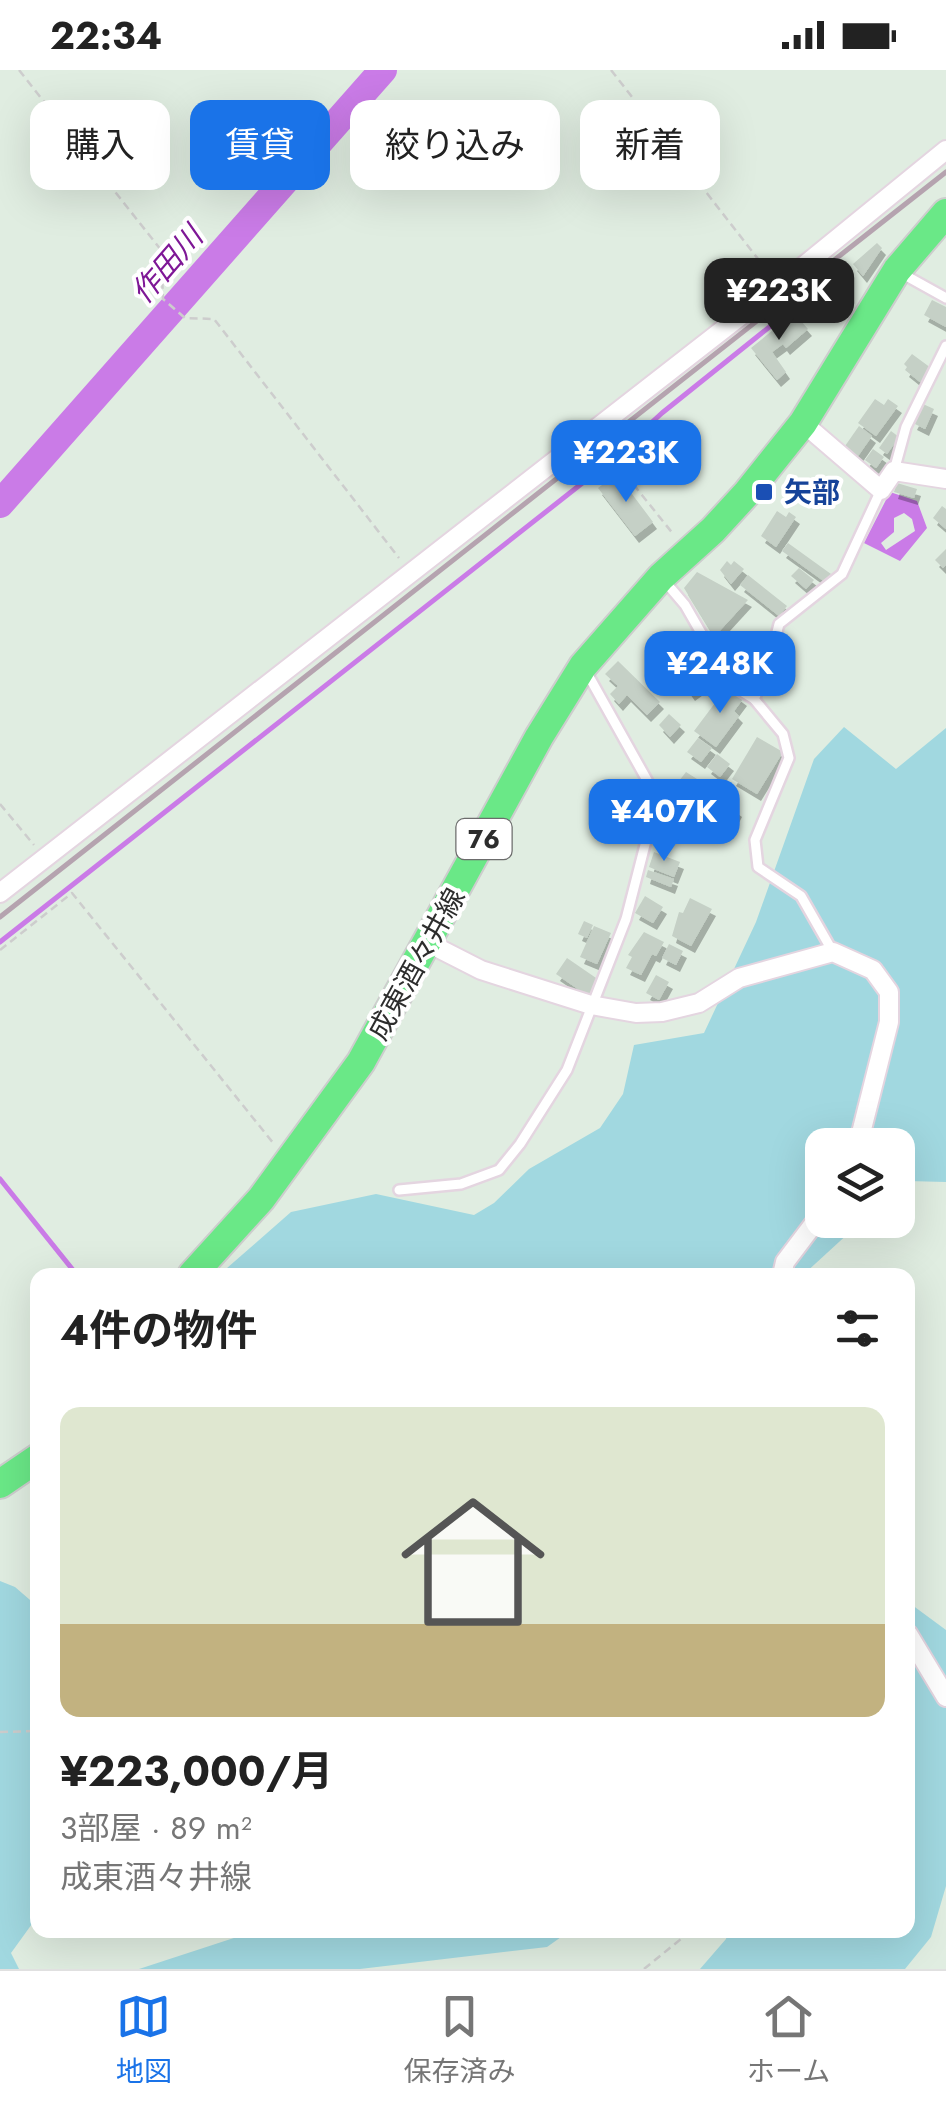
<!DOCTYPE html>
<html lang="ja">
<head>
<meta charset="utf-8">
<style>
	body { margin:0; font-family:Jost,"Noto Sans JP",sans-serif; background:#f6f6f6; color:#222; height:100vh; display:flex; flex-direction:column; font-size:38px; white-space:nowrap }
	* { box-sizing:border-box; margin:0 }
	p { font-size:32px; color:#767676 }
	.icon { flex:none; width:55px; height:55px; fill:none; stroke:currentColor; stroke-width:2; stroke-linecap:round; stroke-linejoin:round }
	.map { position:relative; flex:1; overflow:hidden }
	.sheet { position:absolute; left:30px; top:1198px; width:885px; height:670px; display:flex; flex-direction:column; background:#fff; border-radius:20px; box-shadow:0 10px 40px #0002 }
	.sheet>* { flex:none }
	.top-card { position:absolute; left:30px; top:30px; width:888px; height:90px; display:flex; gap:20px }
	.tools { position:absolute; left:805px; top:1058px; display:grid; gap:20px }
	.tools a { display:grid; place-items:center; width:110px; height:110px; border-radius:20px; background:#fff; box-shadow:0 10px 40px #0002; font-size:50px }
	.price { position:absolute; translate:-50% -85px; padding:0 22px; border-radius:20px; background:#1a73e8; color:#fff; font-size:32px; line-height:65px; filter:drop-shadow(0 2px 5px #0008) }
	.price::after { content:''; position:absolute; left:50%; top:60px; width:30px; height:22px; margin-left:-15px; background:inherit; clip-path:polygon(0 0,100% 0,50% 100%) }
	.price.on { background:#222; color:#fff }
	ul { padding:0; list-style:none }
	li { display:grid; align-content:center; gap:20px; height:530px; padding:0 30px }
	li+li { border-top:2px solid #e0e0e0 }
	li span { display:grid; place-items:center; height:310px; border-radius:20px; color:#555 }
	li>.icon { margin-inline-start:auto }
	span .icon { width:180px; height:180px; fill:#fffc; stroke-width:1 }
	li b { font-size:42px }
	h2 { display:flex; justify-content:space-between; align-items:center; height:120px; padding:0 30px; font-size:42px }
	.pill { padding:0 35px; border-radius:20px; background:#fff; box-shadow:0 10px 40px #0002; font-size:35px; line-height:90px }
	.pill.on { background:#1a73e8; color:#fff }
	.status { display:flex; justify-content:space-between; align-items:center; height:70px; padding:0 50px; background:#fff; direction:ltr }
	.status svg { height:28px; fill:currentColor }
	.tabs { display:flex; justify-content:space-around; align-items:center; height:140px; border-top:2px solid #e0e0e0; background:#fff; font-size:28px; color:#767676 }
	.tabs a { display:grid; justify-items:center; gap:5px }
	.tabs .on { color:#1a73e8 }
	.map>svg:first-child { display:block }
	.green { fill:#a1d8e0 }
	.water { fill:#ca7be7; fill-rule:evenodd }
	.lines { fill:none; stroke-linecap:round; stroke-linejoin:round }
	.stream { stroke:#ca7be7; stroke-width:5 }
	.river { stroke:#ca7be7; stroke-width:28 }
	.building { fill:#c5d0c6; filter:url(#shadow) }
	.lane-casing { stroke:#e4d5e0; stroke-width:14 }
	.street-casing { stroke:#e4d5e0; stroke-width:22 }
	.primary-casing { stroke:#cdcdcd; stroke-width:32 }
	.path { stroke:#cdcdcd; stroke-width:2.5; stroke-dasharray:8 5; stroke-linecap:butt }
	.lane { stroke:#fff; stroke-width:9 }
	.street { stroke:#fff; stroke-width:18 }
	.primary { stroke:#6ae887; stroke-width:28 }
	.rail { stroke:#b5a3af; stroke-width:5 }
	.transit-dot { fill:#1a4fb4; stroke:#fff; stroke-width:4 }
	.labels { text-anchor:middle; stroke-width:8; stroke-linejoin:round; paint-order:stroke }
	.shield { fill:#fff; stroke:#6c6c6c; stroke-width:2.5 }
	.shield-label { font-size:25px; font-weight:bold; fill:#2d2d2d }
	.transit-label { font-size:28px; font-weight:bold; fill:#164399; stroke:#fff; text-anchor:start }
	.street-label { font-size:28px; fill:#2d2d2d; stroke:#fff }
	.water-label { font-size:30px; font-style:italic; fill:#7e1796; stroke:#fff }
</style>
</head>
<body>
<div class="status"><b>22:34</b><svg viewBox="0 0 49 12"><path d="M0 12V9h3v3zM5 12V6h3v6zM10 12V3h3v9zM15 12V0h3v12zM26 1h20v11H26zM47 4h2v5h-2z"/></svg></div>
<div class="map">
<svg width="946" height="1899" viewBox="0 0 946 1899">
	<defs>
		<filter id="shadow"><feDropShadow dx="4" dy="7" stdDeviation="0" flood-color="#0004"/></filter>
	</defs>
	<rect width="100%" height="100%" fill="#e0ede1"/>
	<g class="green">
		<polygon points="844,657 896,699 946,658 946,1112 907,1111 898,1119 898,1075 822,1075 822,1150 863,1150 803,1205 219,1205 291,1142 376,1124 474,1145 494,1133 529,1099 600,1058 623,1024 634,975 704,963 756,852 814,689"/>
		<polygon points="0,1511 15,1517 37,1536 37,1847 11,1883 19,1899 0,1899"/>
		<polygon points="908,1532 946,1560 946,1816 931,1867 905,1899 700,1899 726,1869 728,1860 908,1860"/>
		<polygon points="258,1860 571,1860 547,1877 360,1899 139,1899"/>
	</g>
	<path class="water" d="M890 422 917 431 927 458 900 491 864 473ZM904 443 912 449 915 461 886 480 881 473 894 462V448Z"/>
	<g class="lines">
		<g class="stream">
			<polyline points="0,872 604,396 662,343 793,238"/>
			<polyline points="0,1109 77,1205"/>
		</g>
		<polyline class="river" points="0,434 383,0"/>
	</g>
	<g class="building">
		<polygon points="877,173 882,178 863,206 853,194"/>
		<polygon points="932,230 946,237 946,257 924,245"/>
		<polygon points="794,243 808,259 786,278 783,274 772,282 786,302 777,310 751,278"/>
		<polygon points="912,284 931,298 920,312 905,300 907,297 904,294"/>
		<polygon points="875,329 884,335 888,329 898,336 876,366 858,353"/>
		<polygon points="923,334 934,339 925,359 913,353"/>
		<polygon points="859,356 872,366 858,386 845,376"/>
		<polygon points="891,361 899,367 887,384 879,378"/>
		<polygon points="873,379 884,387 876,398 865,390"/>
		<polygon points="617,404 653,452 635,466 598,418"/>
		<polygon points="897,413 917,419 914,428 894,422"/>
		<polygon points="942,436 946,439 946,459 933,448"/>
		<polygon points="777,441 786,447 789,442 796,447 776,477 761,466"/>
		<polygon points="788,473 831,504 825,512 782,481"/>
		<polygon points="946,479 946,495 943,498 935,490"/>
		<polygon points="727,491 731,495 734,491 744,499 731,514 720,500"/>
		<polygon points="799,498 814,510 806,519 791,506"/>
		<polygon points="697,502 748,530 714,567 684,518"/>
		<polygon points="748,505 787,536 779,546 740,515"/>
		<polygon points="722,564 733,572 726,582 714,573"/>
		<polygon points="689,569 718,611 705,620 702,616 691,624 666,589"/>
		<polygon points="756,575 765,582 756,594 747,587"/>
		<polygon points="745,588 764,602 750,621 731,607"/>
		<polygon points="618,591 660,632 647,645 627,625 619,634 610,624 618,616 605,604"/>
		<polygon points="723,614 743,629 734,641 739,646 716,677 694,661 718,629 714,626"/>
		<polygon points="669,644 681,655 670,667 659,655"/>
		<polygon points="757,667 783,682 757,724 732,709"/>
		<polygon points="698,668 712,678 701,692 687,682"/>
		<polygon points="717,684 730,694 720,707 707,697"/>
		<polygon points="686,702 697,709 690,719 679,711"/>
		<polygon points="679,713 689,722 681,732 670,724"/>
		<polygon points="720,727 738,740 725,765 706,755 704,750"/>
		<polygon points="654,782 680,792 674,807 649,797"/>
		<polygon points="648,800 674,809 671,817 646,807"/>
		<polygon points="645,826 663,837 653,853 635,843"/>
		<polygon points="690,828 712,839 691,876 672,866 679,842 683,843"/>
		<polygon points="584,851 593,855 587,868 578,864"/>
		<polygon points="594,856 611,863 597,894 580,887"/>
		<polygon points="644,862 664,872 656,886 652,884 641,905 626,898 632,887 628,885"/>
		<polygon points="669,874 683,881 676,895 662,888"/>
		<polygon points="567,888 599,910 588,926 556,904"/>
		<polygon points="656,905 669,912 659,930 646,923"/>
	</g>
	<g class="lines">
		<defs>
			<g id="lane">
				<polyline points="901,203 946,228"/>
				<polyline points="894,401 906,357 946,276"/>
				<polyline points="662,508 685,535 731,615 754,629 783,664 789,688 755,770 758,797 801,826 833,882"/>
				<polyline points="754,629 767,601 779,554 842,504 881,420"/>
				<polyline points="399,1120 461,1114 499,1100 520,1074 567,1000 626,849 657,728 587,603"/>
			</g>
			<g id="street">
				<polyline points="803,353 881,420 894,401 946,409"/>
				<polyline points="0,823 779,216 946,80"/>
				<polyline points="428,873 481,900 591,935 636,943 662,942 699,933 739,908 833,882 873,900 889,922 889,952 858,1075"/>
				<polyline points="782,1205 785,1192 822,1143"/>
				<polyline points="908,1564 946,1627"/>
			</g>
			<g id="primary">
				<polyline points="192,1205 261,1129 361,992 539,667 583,596 661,507 713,460 747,423 803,353 897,200 946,143"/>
				<polyline points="0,1414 38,1388"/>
			</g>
		</defs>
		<use href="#lane" class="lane-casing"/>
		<use href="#street" class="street-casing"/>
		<use href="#primary" class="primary-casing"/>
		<g class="path">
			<polyline points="19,0 161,180 163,229 185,248 214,249 399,488"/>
			<polyline points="611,0 769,203"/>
			<polyline points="601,374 674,465"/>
			<polyline points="0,734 34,775"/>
			<polyline points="0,880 72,823 274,1074"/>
			<polyline points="0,1662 38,1661"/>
			<polyline points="644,1899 692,1860"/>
		</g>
		<use href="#lane" class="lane"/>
		<use href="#street" class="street"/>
		<use href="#primary" class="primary"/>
		<polyline class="rail" points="0,847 946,102"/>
	</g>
	<rect class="transit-dot" x="754" y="412" width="20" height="20" rx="5"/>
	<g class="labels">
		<rect class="shield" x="456.5" y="749" width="55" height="40" rx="8"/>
		<g class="shield-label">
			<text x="484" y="778">76</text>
		</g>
		<g class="transit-label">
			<text x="784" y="432">矢部</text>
		</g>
		<g class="street-label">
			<text transform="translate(416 894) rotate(-61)" y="10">成東酒々井線</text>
		</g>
		<g class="water-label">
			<text transform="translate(167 195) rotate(-49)" y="10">作田川</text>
		</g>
	</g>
</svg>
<div class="tools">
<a><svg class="icon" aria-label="layers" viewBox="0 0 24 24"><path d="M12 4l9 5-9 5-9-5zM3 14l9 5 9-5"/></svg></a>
</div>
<b class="price on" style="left:779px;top:273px">¥223K</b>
<b class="price" style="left:626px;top:435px">¥223K</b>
<b class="price" style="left:720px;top:646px">¥248K</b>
<b class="price" style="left:664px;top:794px">¥407K</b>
<div class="top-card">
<a class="pill">購入</a>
<a class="pill on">賃貸</a>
<a class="pill">絞り込み</a>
<a class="pill">新着</a>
</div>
<section class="sheet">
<h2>4件の物件<svg class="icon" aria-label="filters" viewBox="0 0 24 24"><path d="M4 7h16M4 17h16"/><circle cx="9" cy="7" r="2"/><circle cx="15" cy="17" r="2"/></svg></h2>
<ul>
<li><span style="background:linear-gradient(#dfe7d0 70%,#c2b280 0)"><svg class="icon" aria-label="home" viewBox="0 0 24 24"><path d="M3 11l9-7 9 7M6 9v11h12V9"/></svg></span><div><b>¥223,000/月</b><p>3部屋 · 89 m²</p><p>成東酒々井線</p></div></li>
</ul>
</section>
</div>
<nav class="tabs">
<a class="on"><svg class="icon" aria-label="map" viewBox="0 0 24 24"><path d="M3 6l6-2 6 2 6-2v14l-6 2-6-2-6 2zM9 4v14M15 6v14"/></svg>地図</a>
<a><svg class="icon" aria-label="saved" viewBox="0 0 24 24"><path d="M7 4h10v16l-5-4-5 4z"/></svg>保存済み</a>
<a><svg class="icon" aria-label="home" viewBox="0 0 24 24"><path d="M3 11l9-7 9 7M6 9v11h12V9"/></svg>ホーム</a>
</nav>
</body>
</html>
